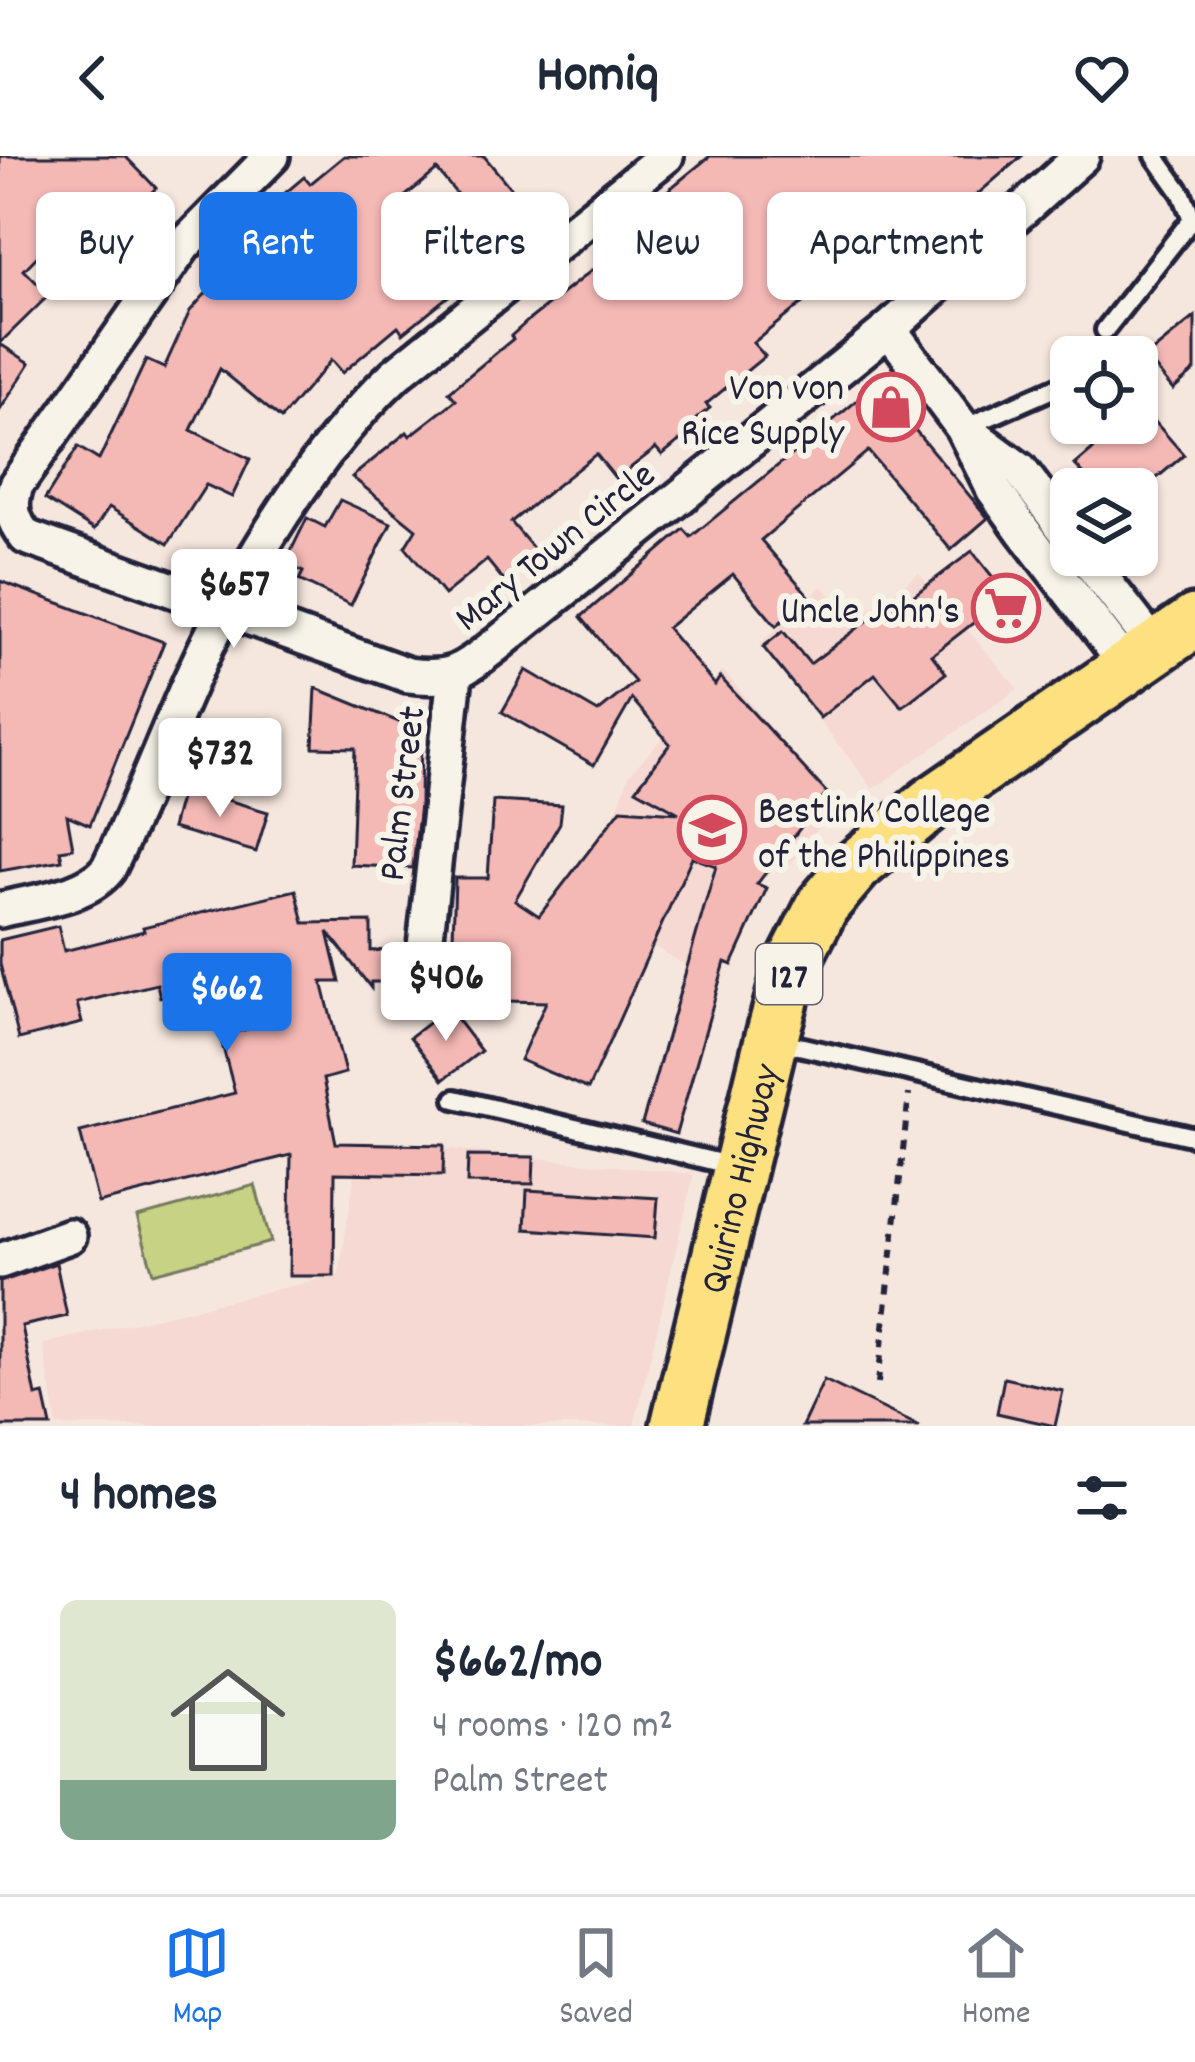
<!DOCTYPE html>
<html lang="en">
<head>
<meta charset="utf-8">
<style>
	body { margin:0; font-family:Dekko,sans-serif; background:#f2f2f3; color:#1f2937; height:100vh; display:flex; flex-direction:column; font-size:45px; white-space:nowrap }
	* { box-sizing:border-box; margin:0 }
	p { font-size:39px; color:#747a83 }
	.icon { flex:none; width:66px; height:66px; fill:none; stroke:currentColor; stroke-width:2; stroke-linecap:round; stroke-linejoin:round }
	.map { position:relative; height:1270px; overflow:hidden }
	.details { display:flex; flex-direction:column; background:#fff; flex:1 }
	.details>* { flex:none }
	.guide { position:absolute; left:36px; top:36px; width:1125px; height:108px; display:flex; gap:24px }
	.controls { position:absolute; left:1050px; top:180px; display:grid; gap:24px }
	.controls a { display:grid; place-items:center; width:108px; height:108px; border-radius:18px; background:#fff; box-shadow:0 3px 9px #0004; font-size:60px }
	.price { position:absolute; translate:-50% -102px; padding:0 27px; border-radius:12px; background:#fff; color:#222; font-size:39px; line-height:78px; filter:drop-shadow(0 3px 6px #0008) }
	.price::after { content:''; position:absolute; left:50%; top:72px; width:36px; height:27px; margin-left:-18px; background:inherit; clip-path:polygon(0 0,100% 0,50% 100%) }
	.price.active { background:#1a73e8; color:#fff }
	ul { padding:0; list-style:none }
	li { display:flex; align-items:center; gap:36px; height:300px; padding:0 60px }
	li+li { border-top:3px solid #e0e1e3 }
	li span { display:grid; place-items:center; flex:none; width:336px; height:240px; border-radius:18px; color:#555 }
	li>.icon { margin-inline-start:auto }
	span .icon { width:144px; height:144px; fill:#fffc; stroke-width:1 }
	li b { font-size:51px }
	h2 { display:flex; justify-content:space-between; align-items:center; height:144px; padding:0 60px; font-size:51px }
	.pill { padding:0 42px; border-radius:18px; background:#fff; box-shadow:0 3px 9px #0004; font-size:42px; line-height:108px }
	.pill.active { background:#1a73e8; color:#fff }
	header { display:flex; justify-content:space-between; align-items:center; height:156px; padding:0 60px; background:#fff; font-size:54px; font-weight:700 }
	.tabs { display:flex; justify-content:space-around; align-items:center; height:168px; border-top:3px solid #e0e1e3; background:#fff; font-size:33px; color:#747a83 }
	.tabs a { display:grid; justify-items:center; gap:6px }
	.tabs .active { color:#1a73e8 }
	.map>svg:first-child { display:block }
	.built { fill:#f5d9d2 }
	.green { fill:#c7d285; stroke:#747a60; stroke-width:3 }
	.building { fill:#f4b8b5; stroke:#22223b; stroke-width:3 }
	.lines { fill:none; stroke-linecap:round; stroke-linejoin:round }
	.lane-casing { stroke:#22223b; stroke-width:26 }
	.street-casing { stroke:#22223b; stroke-width:42 }
	.primary-casing { stroke:#22223b; stroke-width:60 }
	.path { stroke:#22223b; stroke-width:6; stroke-dasharray:9 9; stroke-linecap:butt }
	.lane { stroke:#f7f3e8; stroke-width:16 }
	.street { stroke:#f7f3e8; stroke-width:33 }
	.primary { stroke:#fde080; stroke-width:51 }
	.labels { text-anchor:middle; stroke-width:12; stroke-linejoin:round; paint-order:stroke }
	.shield { fill:#f7f3e8; stroke:#62616f; stroke-width:3 }
	.shield-label { font-size:36px; font-weight:bold; fill:#22223b }
	.poi-label { font-size:39px; fill:#22223b; stroke:#f7f3e8; text-anchor:end }
	.street-label { font-size:39px; fill:#22223b; stroke:#f7f3e8 }
</style>
</head>
<body>
<header><svg class="icon" aria-label="back" viewBox="0 0 24 24"><path d="M15 5l-7 7 7 7"/></svg>Homiq<svg class="icon" aria-label="heart" viewBox="0 0 24 24"><path d="M12 20l-8-8c-3-5 5-10 8-4 3-6 11-1 8 4z"/></svg></header>
<div class="map">
<svg width="1195" height="1270" viewBox="0 0 1195 1270">
	<rect width="100%" height="100%" fill="#f6e7de"/>
	<filter id="ink" filterUnits="userSpaceOnUse"><feTurbulence type="fractalNoise" baseFrequency=".00833" numOctaves="2"/><feDisplacementMap in="SourceGraphic" scale="24" xChannelSelector="R" yChannelSelector="G"/><feConvolveMatrix kernelMatrix="1 2 1 2 8 2 1 2 1" color-interpolation-filters="sRGB"/></filter>
	<g filter="url(#ink)">
		<g class="built">
			<polygon points="919,417 1018,533 873,633 760,488 822,430 854,465"/>
			<polygon points="723,514 834,651 787,712 753,689 690,812 584,749 629,619"/>
			<polygon points="360,984 694,1018 634,1270 57,1270 43,1188 339,1119"/>
		</g>
		<polygon class="green" points="255,1029 271,1086 153,1117 137,1061"/>
		<g class="building">
			<polygon points="0,0 125,0 156,32 87,99 63,74 24,114 49,139 0,187"/>
			<polygon points="344,0 484,0 537,64 502,93 437,14 391,52 457,133 403,177 398,170 342,217 331,204 281,263 220,213 191,274 250,303 232,341 206,329 168,388 109,351 94,374 45,343 78,291 99,304 146,204 164,212 190,155 278,57 271,49 304,21 310,28"/>
			<polygon points="710,0 1022,0 937,73 940,76 921,93 918,89 866,131 848,110 753,187 765,200 706,248 710,252 695,264 699,269 662,299 656,292 616,323 596,298 511,366 538,398 504,425 487,404 444,439 405,391 416,373 352,321 407,276 410,280 456,244 449,236 513,183 511,180 529,164 606,103 613,111 666,67 650,49"/>
			<polygon points="1195,161 1195,214 1173,233 1146,201"/>
			<polygon points="0,188 30,207 0,254"/>
			<polygon points="877,228 988,362 951,394 868,295 761,384 810,441 776,470 733,418 667,472 715,529 720,521 827,637 757,728 767,732 732,809 725,806 676,978 642,968 716,710 692,701 588,933 520,904 546,846 459,844 483,826 463,826 464,782 453,782 455,722 488,722 493,645 562,649 560,667 515,744 539,760 621,653 679,657 636,633 670,588 632,543 594,609 502,556 526,514 598,556 635,526 581,461 684,373 691,381"/>
			<polygon points="1142,251 1184,299 1144,333 1097,333 1075,309 1124,267 1137,267 1137,256"/>
			<polygon points="340,344 391,367 351,449 299,424 303,416 285,407 307,362 325,371"/>
			<polygon points="972,395 1008,440 932,499 946,517 902,551 875,518 820,562 763,491 783,475 810,508 891,447 896,453"/>
			<polygon points="0,425 164,486 90,669 67,659 73,692 60,694 62,704 0,715"/>
			<polygon points="316,532 421,575 420,648 413,712 351,709 355,592 313,591"/>
			<polygon points="183,631 268,656 256,696 172,672"/>
			<polygon points="296,734 304,767 371,766 371,795 388,794 388,826 371,826 371,832 328,776 340,826 322,826 345,917 323,923 336,987 444,989 443,1019 335,1017 334,1120 289,1120 291,999 98,1047 80,976 235,937 220,880 256,871 244,821 160,841 157,828 77,847 82,867 19,883 0,808 0,784 58,770 64,795 144,775 143,771"/>
			<polygon points="448,852 481,895 443,924 410,881"/>
			<polygon points="468,1000 534,1001 533,1028 467,1027"/>
			<polygon points="527,1034 658,1042 655,1082 525,1073"/>
			<polygon points="56,1107 67,1160 22,1170 36,1240 44,1238 51,1270 0,1270 0,1126"/>
			<polygon points="1004,1222 1063,1235 1055,1270 997,1257"/>
			<polygon points="824,1224 919,1270 802,1270"/>
		</g>
		<g class="lines">
			<defs>
				<g id="lane">
					<polyline points="1105,174 1192,63 1182,38 1155,0"/>
					<polyline points="964,272 1071,225"/>
					<polyline points="777,885 1195,981"/>
					<polyline points="455,943 733,1010"/>
				</g>
				<g id="street">
					<path d="M272 0 183 90 16 329C9 351 12 364 26 381L408 519C452 525 462 515 496 489L889 173 1082 0"/>
					<polyline points="889,173 963,272 994,334 1024,376 1128,511"/>
					<polyline points="970,277 1020,314 1071,382"/>
					<polyline points="1084,399 1156,492"/>
					<path d="M0 754C34 745 86 741 108 713 150 629 180 537 225 454 270 372 327 282 396 218L666 0"/>
					<polyline points="420,835 455,519"/>
					<polyline points="0,1105 69,1080"/>
				</g>
				<g id="primary">
					<path id="s1" d="M677 1270 771 884 791 811 823 749 856 710 930 648 1195 465"/>
				</g>
			</defs>
			<use href="#lane" class="lane-casing"/>
			<use href="#street" class="street-casing"/>
			<use href="#primary" class="primary-casing"/>
			<polyline class="path" points="878,1227 909,938"/>
			<use href="#lane" class="lane"/>
			<use href="#street" class="street"/>
			<use href="#primary" class="primary"/>
		</g>
	</g>
	<defs>
		<symbol id="shop-ring" viewBox="-11 -11 22 22"><circle r="9.5" fill="#f7f3e8" stroke="#d1495b" stroke-width="1.5"/><path d="M-5-2.5h2.3a2.7 3.5 0 0 1 5.4 0H5L5.5 6h-11ZM-1.5-2.5h3a1.5 2.3 0 0 0-3 0Z" fill="#d1495b"/></symbol>
		<symbol id="supermarket-ring" viewBox="-11 -11 22 22"><circle r="9.5" fill="#f7f3e8" stroke="#d1495b" stroke-width="1.5"/><path d="M-6-5.5h2.5l.6 2H6L4.5 2H-2.5L-4.4-4H-6ZM-1.5 3.2a1.3 1.3 0 1 0 .1 0ZM3 3.2a1.3 1.3 0 1 0 .1 0Z" fill="#d1495b"/></symbol>
		<symbol id="university-ring" viewBox="-11 -11 22 22"><circle r="9.5" fill="#f7f3e8" stroke="#d1495b" stroke-width="1.5"/><path d="M0-5L7-2L0 1L-7-2ZM-4 1L0 2.5L4 1V4Q0 6-4 4Z" fill="#d1495b"/></symbol>
	</defs>
	<g fill-rule="evenodd">
		<use href="#shop-ring" x="853" y="213" width="76" height="76"/>
		<use href="#supermarket-ring" x="968" y="414" width="76" height="76"/>
		<use href="#university-ring" x="674" y="636" width="76" height="76"/>
	</g>
	<g class="labels">
		<rect class="shield" x="756" y="788" width="66" height="60" rx="9"/>
		<g class="shield-label">
			<text x="789" y="831">127</text>
		</g>
		<g class="poi-label">
			<text x="844" y="243">Von von<tspan x="844" dy="45">Rice Supply</tspan></text>
			<text x="960" y="466">Uncle John's</text>
			<text x="758" y="666" text-anchor="start">Bestlink College<tspan x="758" dy="45">of the Philippines</tspan></text>
		</g>
		<g class="street-label">
			<text transform="translate(553 388) rotate(-39)" y="14">Mary Town Circle</text>
			<text transform="translate(399 637) rotate(-83)" y="14">Palm Street</text>
			<text dy="14" stroke="none"><textPath href="#s1" startOffset="255">Quirino Highway</textPath></text>
		</g>
	</g>
</svg>
<div class="controls">
<a><svg class="icon" aria-label="locate" viewBox="0 0 24 24"><circle cx="12" cy="12" r="6"/><path d="M12 2v4M12 18v4M2 12h4M18 12h4"/></svg></a>
<a><svg class="icon" aria-label="layers" viewBox="0 0 24 24"><path d="M12 4l9 5-9 5-9-5zM3 14l9 5 9-5"/></svg></a>
</div>
<b class="price" style="left:234px;top:495px">$657</b>
<b class="price" style="left:220px;top:664px">$732</b>
<b class="price" style="left:446px;top:888px">$406</b>
<b class="price active" style="left:227px;top:899px">$662</b>
<div class="guide">
<a class="pill">Buy</a>
<a class="pill active">Rent</a>
<a class="pill">Filters</a>
<a class="pill">New</a>
<a class="pill">Apartment</a>
</div>
</div>
<section class="details">
<h2>4 homes<svg class="icon" aria-label="filters" viewBox="0 0 24 24"><path d="M4 7h16M4 17h16"/><circle cx="9" cy="7" r="2"/><circle cx="15" cy="17" r="2"/></svg></h2>
<ul>
<li><span style="background:linear-gradient(#dfe7d0 75%,#7fa58c 0)"><svg class="icon" aria-label="home" viewBox="0 0 24 24"><path d="M3 11l9-7 9 7M6 9v11h12V9"/></svg></span><div><b>$662/mo</b><p>4 rooms · 120 m²</p><p>Palm Street</p></div></li>
</ul>
</section>
<nav class="tabs">
<a class="active"><svg class="icon" aria-label="map" viewBox="0 0 24 24"><path d="M3 6l6-2 6 2 6-2v14l-6 2-6-2-6 2zM9 4v14M15 6v14"/></svg>Map</a>
<a><svg class="icon" aria-label="saved" viewBox="0 0 24 24"><path d="M7 4h10v16l-5-4-5 4z"/></svg>Saved</a>
<a><svg class="icon" aria-label="home" viewBox="0 0 24 24"><path d="M3 11l9-7 9 7M6 9v11h12V9"/></svg>Home</a>
</nav>
</body>
</html>
